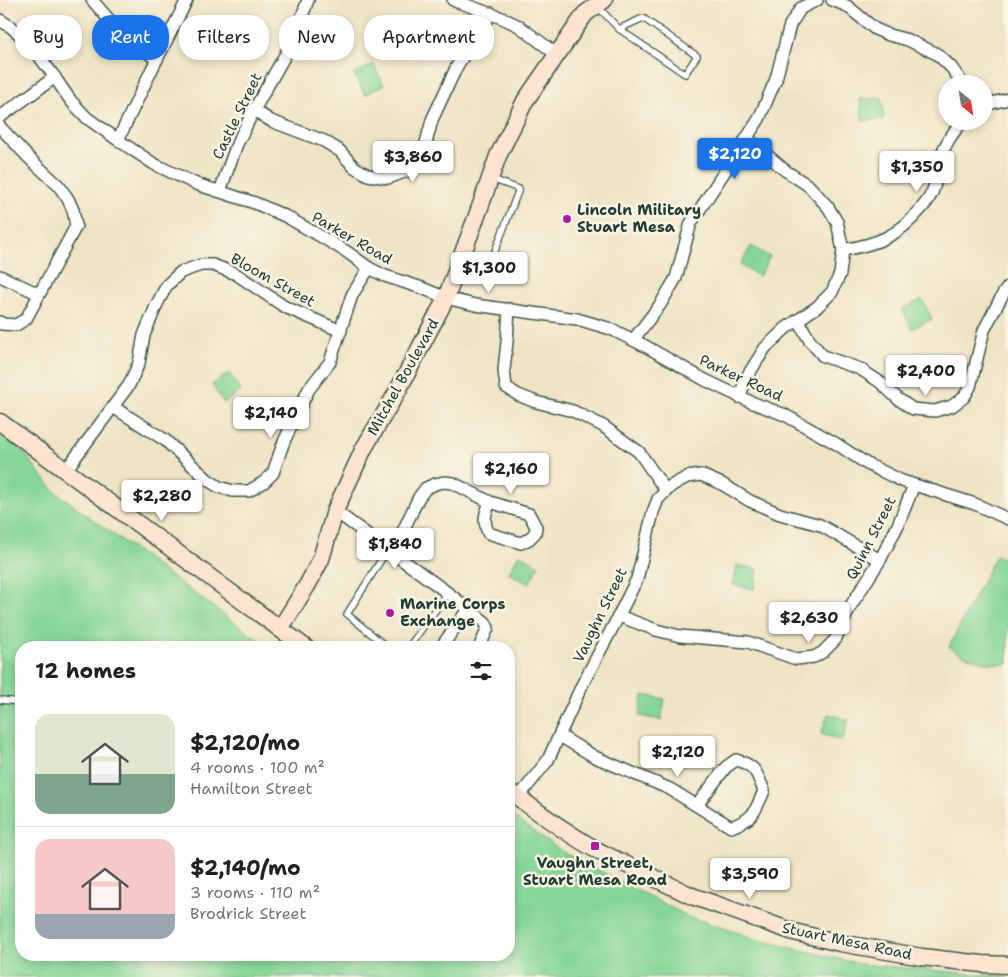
<!DOCTYPE html>
<html lang="en">
<head>
<meta charset="utf-8">
<style>
	body { margin:0; font-family:"Shantell Sans",sans-serif; background:#f2f2f2; color:#222; height:100vh; display:flex; flex-direction:column; font-size:19px; white-space:nowrap }
	* { box-sizing:border-box; margin:0 }
	p { font-size:16px; color:#767676 }
	.icon { flex:none; width:28px; height:28px; fill:none; stroke:currentColor; stroke-width:2; stroke-linecap:round; stroke-linejoin:round }
	.map { position:relative; flex:1; overflow:hidden }
	.side { position:absolute; left:15px; top:641px; width:500px; height:320px; display:flex; flex-direction:column; background:#fff; border-radius:20px; box-shadow:0 2px 8px #0003 }
	.side>* { flex:none }
	.banner { position:absolute; left:15px; top:15px; width:500px; height:45px; display:flex; gap:10px }
	.needle { width:32px; rotate:150deg }
	.buttons { position:absolute; left:938px; top:75px; display:grid; gap:10px }
	.buttons a { display:grid; place-items:center; width:55px; height:55px; border-radius:50%; background:#fff; box-shadow:0 2px 8px #0003; font-size:25px }
	.price { position:absolute; translate:-50% -42px; padding:0 11px; border-radius:5px; background:#fff; color:#222; font-size:16px; line-height:32px; filter:drop-shadow(0 1px 2px #0008) }
	.price::after { content:''; position:absolute; left:50%; top:30px; width:15px; height:11px; margin-left:-8px; background:inherit; clip-path:polygon(0 0,100% 0,50% 100%) }
	.price.selected { background:#1a73e8; color:#fff }
	ul { padding:0; list-style:none }
	li { display:flex; align-items:center; gap:15px; height:125px; padding:0 20px }
	li+li { border-top:1px solid #e0e0e0 }
	li span { display:grid; place-items:center; flex:none; width:140px; height:100px; border-radius:15px; color:#555 }
	li>.icon { margin-inline-start:auto }
	span .icon { width:60px; height:60px; fill:#fffc; stroke-width:1 }
	li b { font-size:21px }
	h2 { display:flex; justify-content:space-between; align-items:center; height:60px; padding:0 20px; font-size:21px }
	.pill { padding:0 18px; border-radius:20px; background:#fff; box-shadow:0 2px 8px #0003; font-size:18px; line-height:45px }
	.pill.selected { background:#1a73e8; color:#fff }
	.map>svg:first-child { display:block }
	.green { fill:#85d696; stroke:#528a65 }
	.lines { fill:none; stroke-linecap:round; stroke-linejoin:round }
	.lane-casing { stroke:#3e564a; stroke-width:8 }
	.street-casing { stroke:#3e564a; stroke-width:14 }
	.secondary-casing { stroke:#3e564a; stroke-width:19 }
	.lane { stroke:#fff; stroke-width:5.5 }
	.street { stroke:#fff; stroke-width:11 }
	.secondary { stroke:#fde4d1; stroke-width:16 }
	.poi-dot { fill:#b5179e; stroke:#fcf5e5; stroke-width:2 }
	.labels { text-anchor:middle; stroke-width:5; stroke-linejoin:round; paint-order:stroke }
	.street-label { font-size:15px; fill:#1f3d34; stroke:#fcf5e5 }
	.poi-label { font-size:15px; font-weight:bold; fill:#1f3d34; stroke:#fcf5e5; text-anchor:start }
</style>
</head>
<body>
<div class="map">
<svg width="1008" height="977" viewBox="0 0 1008 977">
	<rect width="100%" height="100%" fill="#fcf5e5"/>
	<filter id="ink" filterUnits="userSpaceOnUse"><feTurbulence type="fractalNoise" baseFrequency=".02" numOctaves="2"/><feDisplacementMap in="SourceGraphic" scale="10" xChannelSelector="R" yChannelSelector="G"/><feConvolveMatrix kernelMatrix="1 2 1 2 8 2 1 2 1" color-interpolation-filters="sRGB"/></filter>
	<filter id="wash" filterUnits="userSpaceOnUse"><feTurbulence type="fractalNoise" baseFrequency=".0096" numOctaves="4" result="noise"/><feDisplacementMap in="SourceGraphic" scale="20" xChannelSelector="R" yChannelSelector="G"/><feGaussianBlur stdDeviation="1.12" result="paint"/><feColorMatrix in="noise" values="0 0 0 0 0 0 0 0 0 0 0 0 0 0 0 0 0 1.4 0 .05"/><feComposite in="paint" operator="in"/></filter>
	<g filter="url(#wash)">
		<rect width="100%" height="100%" fill="#eee4c5"/>
		<g class="green">
			<polygon points="373,64 384,85 365,95 354,74"/>
			<polygon points="882,98 884,119 862,121 860,99"/>
			<polygon points="751,246 770,257 759,276 740,265"/>
			<polygon points="922,299 932,319 912,329 902,309"/>
			<polygon points="229,373 241,391 224,403 212,385"/>
			<polygon points="0,423 54,491 268,647 21,648 21,955 509,955 509,814 563,852 689,917 763,941 860,964 1008,977 0,977"/>
			<polygon points="519,554 539,565 529,584 509,573"/>
			<polygon points="996,555 1008,561 1008,664 1007,664 987,663 963,655 949,647"/>
			<polygon points="737,565 758,569 754,589 733,585"/>
			<polygon points="643,695 665,699 661,720 639,716"/>
			<polygon points="828,714 849,720 842,741 821,734"/>
		</g>
	</g>
	<g filter="url(#ink)">
		<g class="lines">
			<defs>
				<g id="lane">
					<polyline points="598,7 619,29 685,74 697,56 643,18 619,29"/>
					<polyline points="465,255 490,264 519,189 492,179"/>
					<polyline points="388,549 347,614 388,648"/>
					<polyline points="408,648 448,593"/>
					<polyline points="0,700 21,702"/>
				</g>
				<g id="street">
					<polyline points="92,0 126,39 157,59"/>
					<polyline points="453,0 502,18 519,26 556,54"/>
					<polyline points="832,0 847,6 875,29 889,35 908,40 937,54 951,67 963,84"/>
					<polyline points="0,20 11,27 29,43 51,72 71,101 87,118 118,140 154,164 196,184 255,203 285,216 320,236 347,252 369,268 385,276 422,288 446,298 475,305 577,319 611,329 647,347 705,380 751,402 785,415 835,443 867,464 902,481 975,504 1008,519"/>
					<polyline points="984,106 988,104 1008,99"/>
					<polyline points="254,110 271,121 324,141 340,151 354,167 368,175 388,178 407,171 417,163 426,143 432,120 457,66 491,13"/>
					<polyline points="0,117 55,77"/>
					<polyline points="0,127 29,158 59,186 68,199 73,210 76,226 26,319 16,325 2,324 0,322"/>
					<polyline points="118,140 152,69 187,0"/>
					<polyline points="220,191 237,144 254,110 293,41 308,0"/>
					<path d="M843 250C877 244 897 237 920 210 926 203 932 196 934 187 937 178 938 167 941 157 945 143 953 132 963 121"/>
					<polyline points="0,276 39,294"/>
					<polyline points="509,309 507,342 504,370 506,387 518,395 536,402 573,411 603,426 639,452 666,491"/>
					<polyline points="798,320 810,341 823,356 860,369 880,382 898,399 913,409 935,411 952,406 964,397 970,387 984,330 1003,294 1008,287"/>
					<polyline points="633,340 660,305 676,278 691,223 759,119 776,79 790,25 801,8 817,0"/>
					<polyline points="739,397 748,375 765,348 786,328 817,307 832,292 840,274 843,250 837,222 828,207 809,186 786,171 747,138"/>
					<polyline points="113,407 165,440 208,480 219,487 233,491 249,491 264,482 273,473 283,444 296,415 309,389 330,362 352,295 369,268"/>
					<polyline points="66,470 129,385 139,363 144,335 157,304 167,285 181,272 201,265 213,265 236,274 285,307 341,331"/>
					<polyline points="335,511 448,593 485,622 488,628 479,648"/>
					<path d="M393 552 419 497 426 488 435 484 444 482 453 483 490 502 529 514 536 527 535 533 529 539 521 543 488 533C483 520 485 514 490 502"/>
					<polyline points="619,616 656,630 680,636 748,642 796,659 814,657 823,652 835,640 850,607 880,560 898,525 914,485"/>
					<polyline points="446,648 444,643 469,608"/>
					<path d="M560 736 595 757 670 789 731 827C755 818 754 813 764 791 757 774 756 765 736 760L726 767 697 805"/>
					<polyline points="518,798 548,760 583,683 615,623 637,579 653,512 658,499 671,486 687,477 701,475 722,484 750,501 780,514 820,525 880,560"/>
				</g>
				<g id="secondary">
					<polyline points="0,422 306,648"/>
					<polyline points="280,629 308,584 321,559 335,511 364,448 396,394 446,298 479,210 498,156 525,101 585,14 604,0"/>
					<path d="M509 791C540 813 570 836 604 854L692 896 794 932 840 943 922 957 982 964 1008 965"/>
				</g>
			</defs>
			<use href="#lane" class="lane-casing"/>
			<use href="#street" class="street-casing"/>
			<use href="#secondary" class="secondary-casing"/>
			<use href="#lane" class="lane"/>
			<use href="#street" class="street"/>
			<use href="#secondary" class="secondary"/>
		</g>
	</g>
	<g class="poi-dot">
		<circle cx="567" cy="219" r="5"/>
		<circle cx="390" cy="613" r="5"/>
		<rect x="590" y="841" width="10" height="10" rx="2.5"/>
	</g>
	<g class="labels">
		<g class="street-label">
			<text transform="translate(237 116) rotate(-64)" y="5">Castle Street</text>
			<text transform="translate(352 238) rotate(30)" y="5">Parker Road</text>
			<text transform="translate(273 280) rotate(29)" y="5">Bloom Street</text>
			<text transform="translate(403 377) rotate(-61)" y="5">Mitchel Boulevard</text>
			<text transform="translate(741 378) rotate(25)" y="5">Parker Road</text>
			<text transform="translate(871 538) rotate(-63)" y="5">Quinn Street</text>
			<text transform="translate(600 615) rotate(-64)" y="5">Vaughn Street</text>
			<text transform="translate(847 941) rotate(12)" y="5">Stuart Mesa Road</text>
		</g>
		<g class="poi-label">
			<text x="577" y="215">Lincoln Military<tspan x="577" dy="17">Stuart Mesa</tspan></text>
			<text x="400" y="609">Marine Corps<tspan x="400" dy="17">Exchange</tspan></text>
			<text x="595" y="868" text-anchor="middle">Vaughn Street,<tspan x="595" dy="17">Stuart Mesa Road</tspan></text>
		</g>
	</g>
</svg>
<div class="buttons">
<a><svg class="needle" viewBox="-14 -14 28 28"><path d="M0-13l5 13h-10z" fill="#e53935"/><path d="M0 13l5-13h-10z" fill="#767676"/></svg></a>
</div>
<b class="price selected" style="left:735px;top:180px">$2,120</b>
<b class="price" style="left:413px;top:183px">$3,860</b>
<b class="price" style="left:917px;top:193px">$1,350</b>
<b class="price" style="left:489px;top:294px">$1,300</b>
<b class="price" style="left:926px;top:397px">$2,400</b>
<b class="price" style="left:271px;top:439px">$2,140</b>
<b class="price" style="left:511px;top:495px">$2,160</b>
<b class="price" style="left:162px;top:522px">$2,280</b>
<b class="price" style="left:395px;top:570px">$1,840</b>
<b class="price" style="left:809px;top:644px">$2,630</b>
<b class="price" style="left:678px;top:778px">$2,120</b>
<b class="price" style="left:750px;top:900px">$3,590</b>
<div class="banner">
<a class="pill">Buy</a>
<a class="pill selected">Rent</a>
<a class="pill">Filters</a>
<a class="pill">New</a>
<a class="pill">Apartment</a>
</div>
<section class="side">
<h2>12 homes<svg class="icon" aria-label="filters" viewBox="0 0 24 24"><path d="M4 7h16M4 17h16"/><circle cx="9" cy="7" r="2"/><circle cx="15" cy="17" r="2"/></svg></h2>
<ul>
<li><span style="background:linear-gradient(#dfe7d0 60%,#7fa58c 0)"><svg class="icon" aria-label="home" viewBox="0 0 24 24"><path d="M3 11l9-7 9 7M6 9v11h12V9"/></svg></span><div><b>$2,120/mo</b><p>4 rooms · 100 m²</p><p>Hamilton Street</p></div></li>
<li><span style="background:linear-gradient(#f6c9c9 75%,#9aa5b1 0)"><svg class="icon" aria-label="home" viewBox="0 0 24 24"><path d="M3 11l9-7 9 7M6 9v11h12V9"/></svg></span><div><b>$2,140/mo</b><p>3 rooms · 110 m²</p><p>Brodrick Street</p></div></li>
</ul>
</section>
</div>
</body>
</html>
